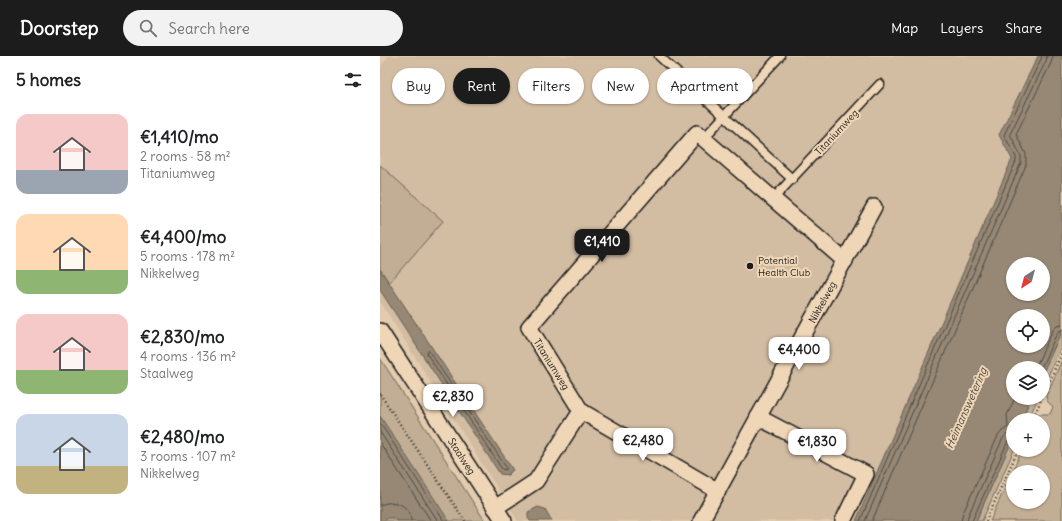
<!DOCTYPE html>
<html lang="en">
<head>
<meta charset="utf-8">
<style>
	body { margin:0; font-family:Delius,sans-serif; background:#f2f2f2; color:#202124; height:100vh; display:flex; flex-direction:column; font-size:15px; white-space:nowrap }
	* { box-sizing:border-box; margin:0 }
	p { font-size:13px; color:#757577 }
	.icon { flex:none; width:22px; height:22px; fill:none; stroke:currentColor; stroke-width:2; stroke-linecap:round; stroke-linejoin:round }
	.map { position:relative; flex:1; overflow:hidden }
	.sheet { display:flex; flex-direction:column; background:#fff; width:380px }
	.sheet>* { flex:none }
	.top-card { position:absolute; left:12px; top:12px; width:380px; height:36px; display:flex; gap:8px }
	.needle { width:26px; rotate:216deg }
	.fabs { position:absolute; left:626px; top:201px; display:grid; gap:8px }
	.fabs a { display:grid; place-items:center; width:44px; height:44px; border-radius:50%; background:#fff; box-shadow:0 1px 3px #0004; font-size:20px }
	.price { position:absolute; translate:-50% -34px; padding:0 9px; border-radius:8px; background:#fff; color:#222; font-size:13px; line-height:26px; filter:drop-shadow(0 1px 2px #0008) }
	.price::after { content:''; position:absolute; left:50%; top:24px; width:12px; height:9px; margin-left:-6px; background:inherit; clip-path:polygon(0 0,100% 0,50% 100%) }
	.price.active { background:#1c1c1c; color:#fff }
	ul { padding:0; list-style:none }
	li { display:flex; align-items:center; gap:12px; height:100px; padding:0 16px }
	li span { display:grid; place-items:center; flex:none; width:112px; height:80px; border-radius:12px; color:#555 }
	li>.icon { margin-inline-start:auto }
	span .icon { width:48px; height:48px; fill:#fffc; stroke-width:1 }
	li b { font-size:17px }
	h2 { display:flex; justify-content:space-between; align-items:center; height:48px; padding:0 16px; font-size:17px }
	.tag { padding:0 14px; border-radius:18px; background:#fff; box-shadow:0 1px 3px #0004; font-size:14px; line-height:36px }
	.tag.active { background:#1c1c1c; color:#fff }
	header { display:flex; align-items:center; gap:24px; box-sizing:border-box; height:56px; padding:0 20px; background:#1c1c1c; color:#fff }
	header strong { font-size:19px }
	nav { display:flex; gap:22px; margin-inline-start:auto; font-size:14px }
	.search { width:280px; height:36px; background:#f2f2f2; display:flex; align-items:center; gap:10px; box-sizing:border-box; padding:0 14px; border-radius:22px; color:#757577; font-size:15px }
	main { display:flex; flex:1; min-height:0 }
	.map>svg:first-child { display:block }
	.built { fill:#d2bca2 }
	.green { fill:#c1ae95; stroke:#6e6558; fill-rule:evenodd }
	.water { fill:#968875; stroke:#655d51; fill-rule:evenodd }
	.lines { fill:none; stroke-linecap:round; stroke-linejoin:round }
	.shore { stroke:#4d4740; stroke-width:1 }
	.lane-casing { stroke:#1c1c1c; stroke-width:11 }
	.street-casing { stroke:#1c1c1c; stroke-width:18 }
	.path { stroke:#1c1c1c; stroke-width:2.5; stroke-dasharray:1 3; stroke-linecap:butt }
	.lane { stroke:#efd6b7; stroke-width:8 }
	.street { stroke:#efd6b7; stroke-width:15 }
	.poi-dot { fill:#1c1c1c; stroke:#efd6b7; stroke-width:1.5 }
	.labels { text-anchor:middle; stroke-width:4; stroke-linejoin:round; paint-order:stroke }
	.street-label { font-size:10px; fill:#1c1c1c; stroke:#efd6b7 }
	.poi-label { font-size:10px; fill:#1c1c1c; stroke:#efd6b7; text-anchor:start }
	.water-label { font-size:11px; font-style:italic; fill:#4d4740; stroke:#efd6b7 }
</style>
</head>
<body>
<header>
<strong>Doorstep</strong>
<div class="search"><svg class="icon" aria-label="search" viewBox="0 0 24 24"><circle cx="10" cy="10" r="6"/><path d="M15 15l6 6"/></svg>Search here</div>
<nav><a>Map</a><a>Layers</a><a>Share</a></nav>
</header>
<main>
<section class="sheet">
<h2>5 homes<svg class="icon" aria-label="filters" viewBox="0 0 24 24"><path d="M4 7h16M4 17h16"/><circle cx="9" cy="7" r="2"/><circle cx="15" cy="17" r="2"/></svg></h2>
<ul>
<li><span style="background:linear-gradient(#f6c9c9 70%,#9aa5b1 0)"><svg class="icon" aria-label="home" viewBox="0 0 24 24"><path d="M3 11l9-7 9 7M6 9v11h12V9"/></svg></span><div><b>€1,410/mo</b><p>2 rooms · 58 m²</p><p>Titaniumweg</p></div></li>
<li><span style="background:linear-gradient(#ffd9b3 70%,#8fb573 0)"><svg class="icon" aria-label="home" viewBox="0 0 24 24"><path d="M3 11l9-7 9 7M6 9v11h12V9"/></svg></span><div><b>€4,400/mo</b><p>5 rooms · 178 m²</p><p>Nikkelweg</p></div></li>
<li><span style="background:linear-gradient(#f6c9c9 70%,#8fb573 0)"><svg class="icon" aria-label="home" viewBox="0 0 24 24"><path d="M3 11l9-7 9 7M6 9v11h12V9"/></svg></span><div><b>€2,830/mo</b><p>4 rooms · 136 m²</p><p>Staalweg</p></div></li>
<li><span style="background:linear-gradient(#c9d6e8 65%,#c2b280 0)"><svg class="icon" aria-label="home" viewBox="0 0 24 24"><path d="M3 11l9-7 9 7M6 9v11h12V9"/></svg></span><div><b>€2,480/mo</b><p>3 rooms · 107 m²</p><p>Nikkelweg</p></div></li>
</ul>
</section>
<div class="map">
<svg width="682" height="465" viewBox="0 0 682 465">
	<rect width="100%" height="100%" fill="#e2cbae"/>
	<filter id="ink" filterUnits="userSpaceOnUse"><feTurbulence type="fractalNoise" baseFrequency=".025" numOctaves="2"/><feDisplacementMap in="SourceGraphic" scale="8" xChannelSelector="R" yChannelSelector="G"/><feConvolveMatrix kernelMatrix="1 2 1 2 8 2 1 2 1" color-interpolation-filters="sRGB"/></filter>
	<g filter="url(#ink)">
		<polygon class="built" points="9,0 658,0 619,79 632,103 476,465 138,465 0,245 0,11"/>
		<g class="green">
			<polygon points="0,109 63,165 9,227 0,213"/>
			<polygon points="682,275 682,289 663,331 663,316"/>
			<polygon points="0,302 105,465 0,465"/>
			<path d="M682 304V465H610L642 394H663V364H655L658 358H670L673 351 667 345 666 340ZM633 416H663V446H633Z"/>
			<polygon points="651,342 658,342 648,364 641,364"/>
			<polygon points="633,382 633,394 634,394 602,465 596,465"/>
		</g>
		<g class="water">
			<path d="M658 0H682V275L663 316V312H633V342H651L641 364H633V382L596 465H476L632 103 619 79ZM633 208H663V238H633ZM633 260H663V290H633Z"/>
			<polygon points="0,213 133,414 128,419 120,418 0,234"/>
			<polygon points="0,360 69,465 17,465 14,462 7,462 5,465 0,465"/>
			<polygon points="158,451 165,453 172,465 150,465 148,462 148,456"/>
		</g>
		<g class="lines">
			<g class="shore">
				<polygon points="49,295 126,411 126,414 122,413 47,298 47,296"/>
				<polyline points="655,312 673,274 677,270 682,269"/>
				<polyline points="661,312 677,277 679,275 682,274"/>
				<polyline points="0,367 64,465"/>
				<polyline points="0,376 58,465"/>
				<polyline points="0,387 51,465"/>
				<path d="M0 449C14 443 30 448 31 465"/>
				<polyline points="480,465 636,105 636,101 624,79 661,3 662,0"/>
				<polyline points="485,465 641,107 641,100 630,78 666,5 667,0"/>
				<polyline points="492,465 646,109 646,98 636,78 671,7 673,0"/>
				<polyline points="581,465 583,457 618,380 622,375 628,371 627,359 635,342"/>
				<polyline points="587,465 588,460 623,382 627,378 633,377"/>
				<polyline points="592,465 628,385 630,382 633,382"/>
			</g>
			<defs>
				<g id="lane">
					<polyline points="279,0 412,123"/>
					<polyline points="323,83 400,0"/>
					<polyline points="393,143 500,28"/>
				</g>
				<g id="street">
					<polyline points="0,275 124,465"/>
					<polyline points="201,355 338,435"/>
					<polyline points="378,361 486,418 463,465"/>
					<polyline points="115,452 156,425 201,355 149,271 317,77 465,205"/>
					<polyline points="321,465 494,151"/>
				</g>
			</defs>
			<use href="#lane" class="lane-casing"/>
			<use href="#street" class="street-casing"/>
			<g class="path">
				<polyline points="0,338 85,465"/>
				<polyline points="663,339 682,297"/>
				<polyline points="652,364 662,342"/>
				<polyline points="606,465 638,394"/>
			</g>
			<use href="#lane" class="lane"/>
			<use href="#street" class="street"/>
		</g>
	</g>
	<circle class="poi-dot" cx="370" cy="210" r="4"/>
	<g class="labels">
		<g class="street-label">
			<text transform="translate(456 76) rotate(-47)" y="4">Titaniumweg</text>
			<text transform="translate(442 246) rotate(-61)" y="4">Nikkelweg</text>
			<text transform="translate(172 308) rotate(58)" y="4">Titaniumweg</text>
			<text transform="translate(82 400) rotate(57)" y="4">Staalweg</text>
		</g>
		<g class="poi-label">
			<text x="378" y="208">Potential<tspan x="378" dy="12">Health Club</tspan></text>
		</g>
		<g class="water-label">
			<text transform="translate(586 352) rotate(-66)" y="4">Heimanswetering</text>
		</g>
	</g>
</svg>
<div class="fabs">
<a><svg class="needle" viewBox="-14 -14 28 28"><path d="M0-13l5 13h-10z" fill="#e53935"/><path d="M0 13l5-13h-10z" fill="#757577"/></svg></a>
<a><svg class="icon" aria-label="locate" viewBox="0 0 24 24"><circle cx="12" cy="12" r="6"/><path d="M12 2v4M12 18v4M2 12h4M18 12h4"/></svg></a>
<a><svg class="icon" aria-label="layers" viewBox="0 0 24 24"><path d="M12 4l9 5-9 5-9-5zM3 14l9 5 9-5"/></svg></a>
<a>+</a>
<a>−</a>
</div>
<b class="price active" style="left:222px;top:207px">€1,410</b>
<b class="price" style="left:419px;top:315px">€4,400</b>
<b class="price" style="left:73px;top:362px">€2,830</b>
<b class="price" style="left:263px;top:406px">€2,480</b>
<b class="price" style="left:437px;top:407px">€1,830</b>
<div class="top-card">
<a class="tag">Buy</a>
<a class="tag active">Rent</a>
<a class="tag">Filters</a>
<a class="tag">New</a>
<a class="tag">Apartment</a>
</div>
</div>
</main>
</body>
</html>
